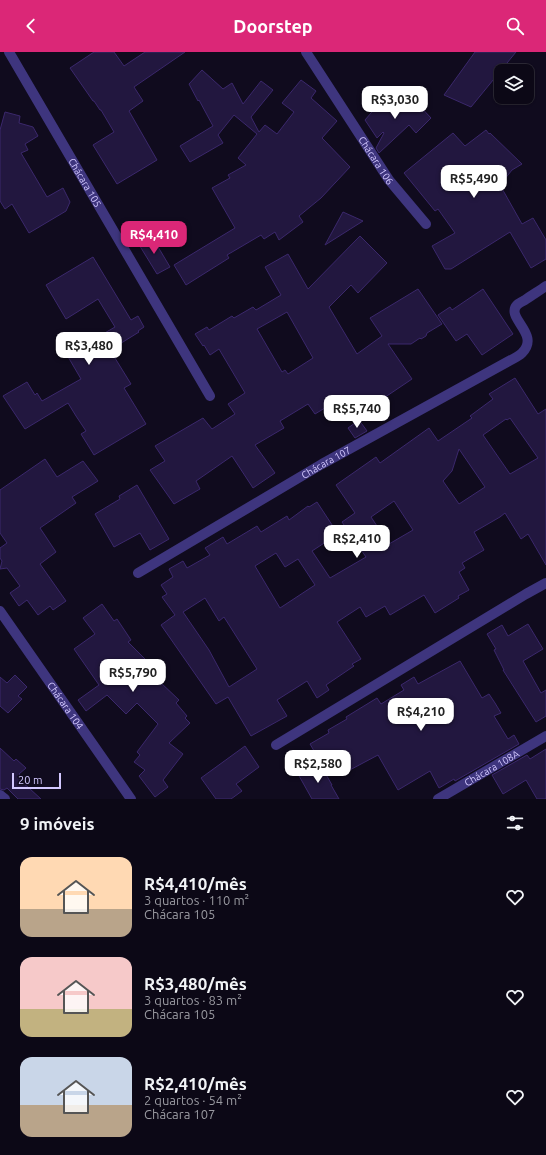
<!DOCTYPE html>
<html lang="pt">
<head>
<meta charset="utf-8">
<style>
	body { margin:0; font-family:Ubuntu,sans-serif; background:#15111f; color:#f1f3f6; height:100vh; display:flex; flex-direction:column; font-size:15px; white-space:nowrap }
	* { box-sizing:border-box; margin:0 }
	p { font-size:13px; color:#9a9aa1 }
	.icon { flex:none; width:22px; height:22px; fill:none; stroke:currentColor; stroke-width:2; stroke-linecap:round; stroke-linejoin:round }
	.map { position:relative; height:747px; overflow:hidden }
	.side { display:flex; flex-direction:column; background:#0c0816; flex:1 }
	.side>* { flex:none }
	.tools { position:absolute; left:494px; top:12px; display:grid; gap:8px }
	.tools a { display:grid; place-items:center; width:40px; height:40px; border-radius:8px; background:#0c0816; box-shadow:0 1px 3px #0004,0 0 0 1px #2c2935; font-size:20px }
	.scale { position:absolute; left:12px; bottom:10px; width:49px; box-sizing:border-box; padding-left:4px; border:2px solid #d3c8ff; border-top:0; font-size:11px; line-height:14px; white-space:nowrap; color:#d3c8ff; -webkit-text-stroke:3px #100b1e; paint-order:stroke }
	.price { position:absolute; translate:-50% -34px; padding:0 9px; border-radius:8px; background:#fff; color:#222; font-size:13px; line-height:26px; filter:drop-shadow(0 1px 2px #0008) }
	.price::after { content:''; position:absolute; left:50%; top:24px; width:12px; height:9px; margin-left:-6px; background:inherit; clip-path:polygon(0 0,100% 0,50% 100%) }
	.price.current { background:#db2777; color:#fff }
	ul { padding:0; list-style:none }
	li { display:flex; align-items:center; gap:12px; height:100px; padding:0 20px }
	li span { display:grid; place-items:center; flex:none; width:112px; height:80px; border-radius:12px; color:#555 }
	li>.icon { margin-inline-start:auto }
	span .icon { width:48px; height:48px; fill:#fffc; stroke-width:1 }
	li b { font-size:17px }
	h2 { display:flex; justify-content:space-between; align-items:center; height:48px; padding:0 20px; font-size:17px }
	header { display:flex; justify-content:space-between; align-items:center; height:52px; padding:0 20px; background:#db2777; color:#fff; font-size:18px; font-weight:600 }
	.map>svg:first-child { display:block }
	.building { fill:#22173f; stroke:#3b286c; fill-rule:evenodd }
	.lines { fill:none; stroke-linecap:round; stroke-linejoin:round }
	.minor { stroke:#3e357e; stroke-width:10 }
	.labels { text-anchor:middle; stroke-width:3; stroke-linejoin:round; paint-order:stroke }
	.street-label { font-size:10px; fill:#d3c8ff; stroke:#100b1e }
</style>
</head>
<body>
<header><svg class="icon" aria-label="back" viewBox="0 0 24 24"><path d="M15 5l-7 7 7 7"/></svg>Doorstep<svg class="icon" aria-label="search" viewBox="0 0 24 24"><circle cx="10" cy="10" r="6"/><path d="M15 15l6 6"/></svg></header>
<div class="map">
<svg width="546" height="747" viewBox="0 0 546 747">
	<rect width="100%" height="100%" fill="#100b1e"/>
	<g class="building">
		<polygon points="94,0 114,0 124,14 145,0 185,0 134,35 143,49 129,59 157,108 117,132 93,93 114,80 101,58 100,58 94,49 93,49 70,16"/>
		<polygon points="475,0 516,0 471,55 444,43"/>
		<polygon points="202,18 223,37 232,31 243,52 261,29 273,38 251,65 259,80 265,73 277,82 294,60 282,51 301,28 316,39 311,46 337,69 322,86 350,115 321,146 299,164 303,170 279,188 275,180 264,187 261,183 227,203 229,206 186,233 174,213 235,176 212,136 230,126 228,123 246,113 238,106 257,82 234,63 218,83 223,91 190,110 180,94 213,74 199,48 198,49 189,32"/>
		<polygon points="388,41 406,59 416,50 431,66 416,81 409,73 379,101 376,96 384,81 383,80 377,86 365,68"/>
		<polygon points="5,60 20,64 19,71 33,75 38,84 25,92 28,98 21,101 47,145 63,136 70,150 66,159 29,181 12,152 5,157 0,149 0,78"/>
		<polygon points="486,78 489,82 490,81 522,112 512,118 500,133 522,172 533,166 546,188 546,207 531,216 510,180 451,217 445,217 432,194 455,181 438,157 435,159 404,121 453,81 465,94"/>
		<polygon points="343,160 363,169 325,193"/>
		<polygon points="151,183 170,215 157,222 138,191"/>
		<path d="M360 184 387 211 358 241 351 233 329 255 357 302 382 284 370 266 418 237 442 272 427 281 426 284 421 287 420 286 411 292H388L412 327 369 356 371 359 358 367 343 345 315 362 308 352 280 369 284 376 255 393 275 421 253 436 232 404 196 429 200 437 174 452 150 418 165 409 155 394 203 366 212 377 235 362 228 352 245 341 219 297 210 303 204 293 203 294 195 282 207 275 209 278 232 264 234 266 253 255 256 258 281 243 265 215 288 202 308 237ZM287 260 313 306 288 322 285 318 282 320 257 277Z"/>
		<polygon points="93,205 131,268 138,264 144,275 138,279 139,280 110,298 131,332 124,336 146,372 94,403 81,382 86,379 76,364 68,351 25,377 3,344 27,330 35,343 37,341 42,349 81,327 67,303 115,275 98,247 66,267 46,233"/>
		<polygon points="483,237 513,282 482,303 467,282 456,289 438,263 450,255 452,258"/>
		<path d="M515 326 538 362 546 357V513L528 482 521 487 505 461 500 465 474 480 484 498 462 511 465 516 459 520 469 538 458 544 459 546 435 561 424 543 390 563 385 554 366 565 360 555 337 570 361 607 352 612 354 614 326 633 329 638 317 646 307 629 277 648 287 664 251 684 228 645 216 652 161 573 175 563 162 545 167 542 161 533 173 525 169 517 183 509 187 516 210 503 205 496 223 485 227 492 257 474 261 480 287 464 289 468 308 454 309 455 317 450 338 482 312 499 330 526 366 505 342 470 355 461 336 433 376 405 380 411 429 376 438 389 472 366 470 364 493 347 489 342ZM510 366 538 406 510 422 483 383 506 367 507 368ZM459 397 485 435 459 452 443 429 452 419ZM394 449 413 478 389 492 371 465ZM276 501 285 515 298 507 315 533 280 556 255 514ZM205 546 219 569 224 565 257 617 229 635 209 598 183 560Z"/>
		<polygon points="359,368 367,379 355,386 348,376"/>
		<polygon points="45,407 57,425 83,409 98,429 72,445 76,451 40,476 56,500 40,512 66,549 53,558 50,554 38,563 27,548 19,554 10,541 20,534 7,516 0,517 2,509 0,506 0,496 7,491 0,481 0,438"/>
		<polygon points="137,433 169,487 150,498 140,481 114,495 95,462 120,447 119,444"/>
		<polygon points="102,552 114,569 117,567 131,588 128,590 163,625 159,629 179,648 176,651 187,664 185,666 190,671 169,691 183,702 163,728 168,735 155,745 139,724 145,718 134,710 140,703 137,700 158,672 137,651 126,662 107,643 86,659 78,648 99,633 74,597 95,582 83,566"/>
		<polygon points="528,572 543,597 523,609 541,641 546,638 546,664 536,670 503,618 504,618 494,598 496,597 487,582 502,573 508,584"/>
		<polygon points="460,609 482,646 489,642 495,651 501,661 494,664 508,687 514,683 519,692 455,729 454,727 439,736 430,719 398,738 378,703 346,720 324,716 310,692 329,681 328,678 347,667 346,665 377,646 381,652 404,638 401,633 414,625 418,632"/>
		<polygon points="15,623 27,635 18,644 22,647 8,661 0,654 0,625 7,631"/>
		<polygon points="245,694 259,715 236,732 242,739 231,747 216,747 201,726"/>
		<polygon points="0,696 14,709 16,707 26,716 19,722 20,723 18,726 41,747 18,747 7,736 4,738 0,737"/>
		<polygon points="546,697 546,747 537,747 526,728 503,742 492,723 527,703 530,707"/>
		<polygon points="320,712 332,733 331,733 339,747 312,747 298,722"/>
	</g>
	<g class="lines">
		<g class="minor">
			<path id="s1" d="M9 0 210 344"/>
			<path id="s2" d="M306 0 389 128 426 172"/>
			<path id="s3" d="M138 521 322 412 509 309C513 307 519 304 522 301 541 282 505 266 517 253 519 251 523 249 525 248 532 243 539 239 546 234"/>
			<path id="s4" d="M0 559 131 747"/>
			<polyline points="276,693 526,542 546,531"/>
			<polyline points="0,743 5,747"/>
			<path id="s5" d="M438 747 546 684"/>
		</g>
	</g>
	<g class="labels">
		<g class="street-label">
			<text dy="4" stroke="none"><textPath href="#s2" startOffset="129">Chácara 106</textPath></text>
			<text dy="4" stroke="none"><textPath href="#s1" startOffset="151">Chácara 105</textPath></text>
			<text dy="4" stroke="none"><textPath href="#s3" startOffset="218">Chácara 107</textPath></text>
			<text dy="4" stroke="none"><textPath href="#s4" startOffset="115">Chácara 104</textPath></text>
			<text dy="4" stroke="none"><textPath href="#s5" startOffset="62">Chácara 108A</textPath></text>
		</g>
	</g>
</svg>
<div class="tools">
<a><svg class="icon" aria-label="layers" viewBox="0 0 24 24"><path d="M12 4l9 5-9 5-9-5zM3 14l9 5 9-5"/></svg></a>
</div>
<div class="scale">20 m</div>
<b class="price" style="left:395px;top:68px">R$3,030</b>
<b class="price" style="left:474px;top:147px">R$5,490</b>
<b class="price current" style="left:154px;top:203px">R$4,410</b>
<b class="price" style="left:89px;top:314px">R$3,480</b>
<b class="price" style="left:357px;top:377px">R$5,740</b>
<b class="price" style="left:357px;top:507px">R$2,410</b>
<b class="price" style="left:133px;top:641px">R$5,790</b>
<b class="price" style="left:421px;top:680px">R$4,210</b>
<b class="price" style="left:318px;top:732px">R$2,580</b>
</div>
<section class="side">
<h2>9 imóveis<svg class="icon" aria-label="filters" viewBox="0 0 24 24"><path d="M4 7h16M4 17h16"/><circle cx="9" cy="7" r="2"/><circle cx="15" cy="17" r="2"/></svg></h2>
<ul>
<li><span style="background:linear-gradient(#ffd9b3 65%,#b9a48a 0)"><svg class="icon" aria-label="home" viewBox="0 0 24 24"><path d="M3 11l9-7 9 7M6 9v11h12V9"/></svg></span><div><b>R$4,410/mês</b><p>3 quartos · 110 m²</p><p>Chácara 105</p></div><svg class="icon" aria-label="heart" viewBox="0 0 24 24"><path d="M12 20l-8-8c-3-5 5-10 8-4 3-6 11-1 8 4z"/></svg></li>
<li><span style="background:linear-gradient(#f6c9c9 65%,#c2b280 0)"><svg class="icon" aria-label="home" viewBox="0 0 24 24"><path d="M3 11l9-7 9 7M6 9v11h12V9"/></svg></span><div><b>R$3,480/mês</b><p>3 quartos · 83 m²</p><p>Chácara 105</p></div><svg class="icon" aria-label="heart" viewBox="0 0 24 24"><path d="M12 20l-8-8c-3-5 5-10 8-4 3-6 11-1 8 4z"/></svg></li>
<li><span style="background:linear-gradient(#c9d6e8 60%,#b9a48a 0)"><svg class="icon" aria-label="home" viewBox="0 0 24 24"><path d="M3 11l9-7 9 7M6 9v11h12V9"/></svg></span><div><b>R$2,410/mês</b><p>2 quartos · 54 m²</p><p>Chácara 107</p></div><svg class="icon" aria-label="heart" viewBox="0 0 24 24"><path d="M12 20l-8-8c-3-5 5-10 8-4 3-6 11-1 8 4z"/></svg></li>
</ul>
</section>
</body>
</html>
